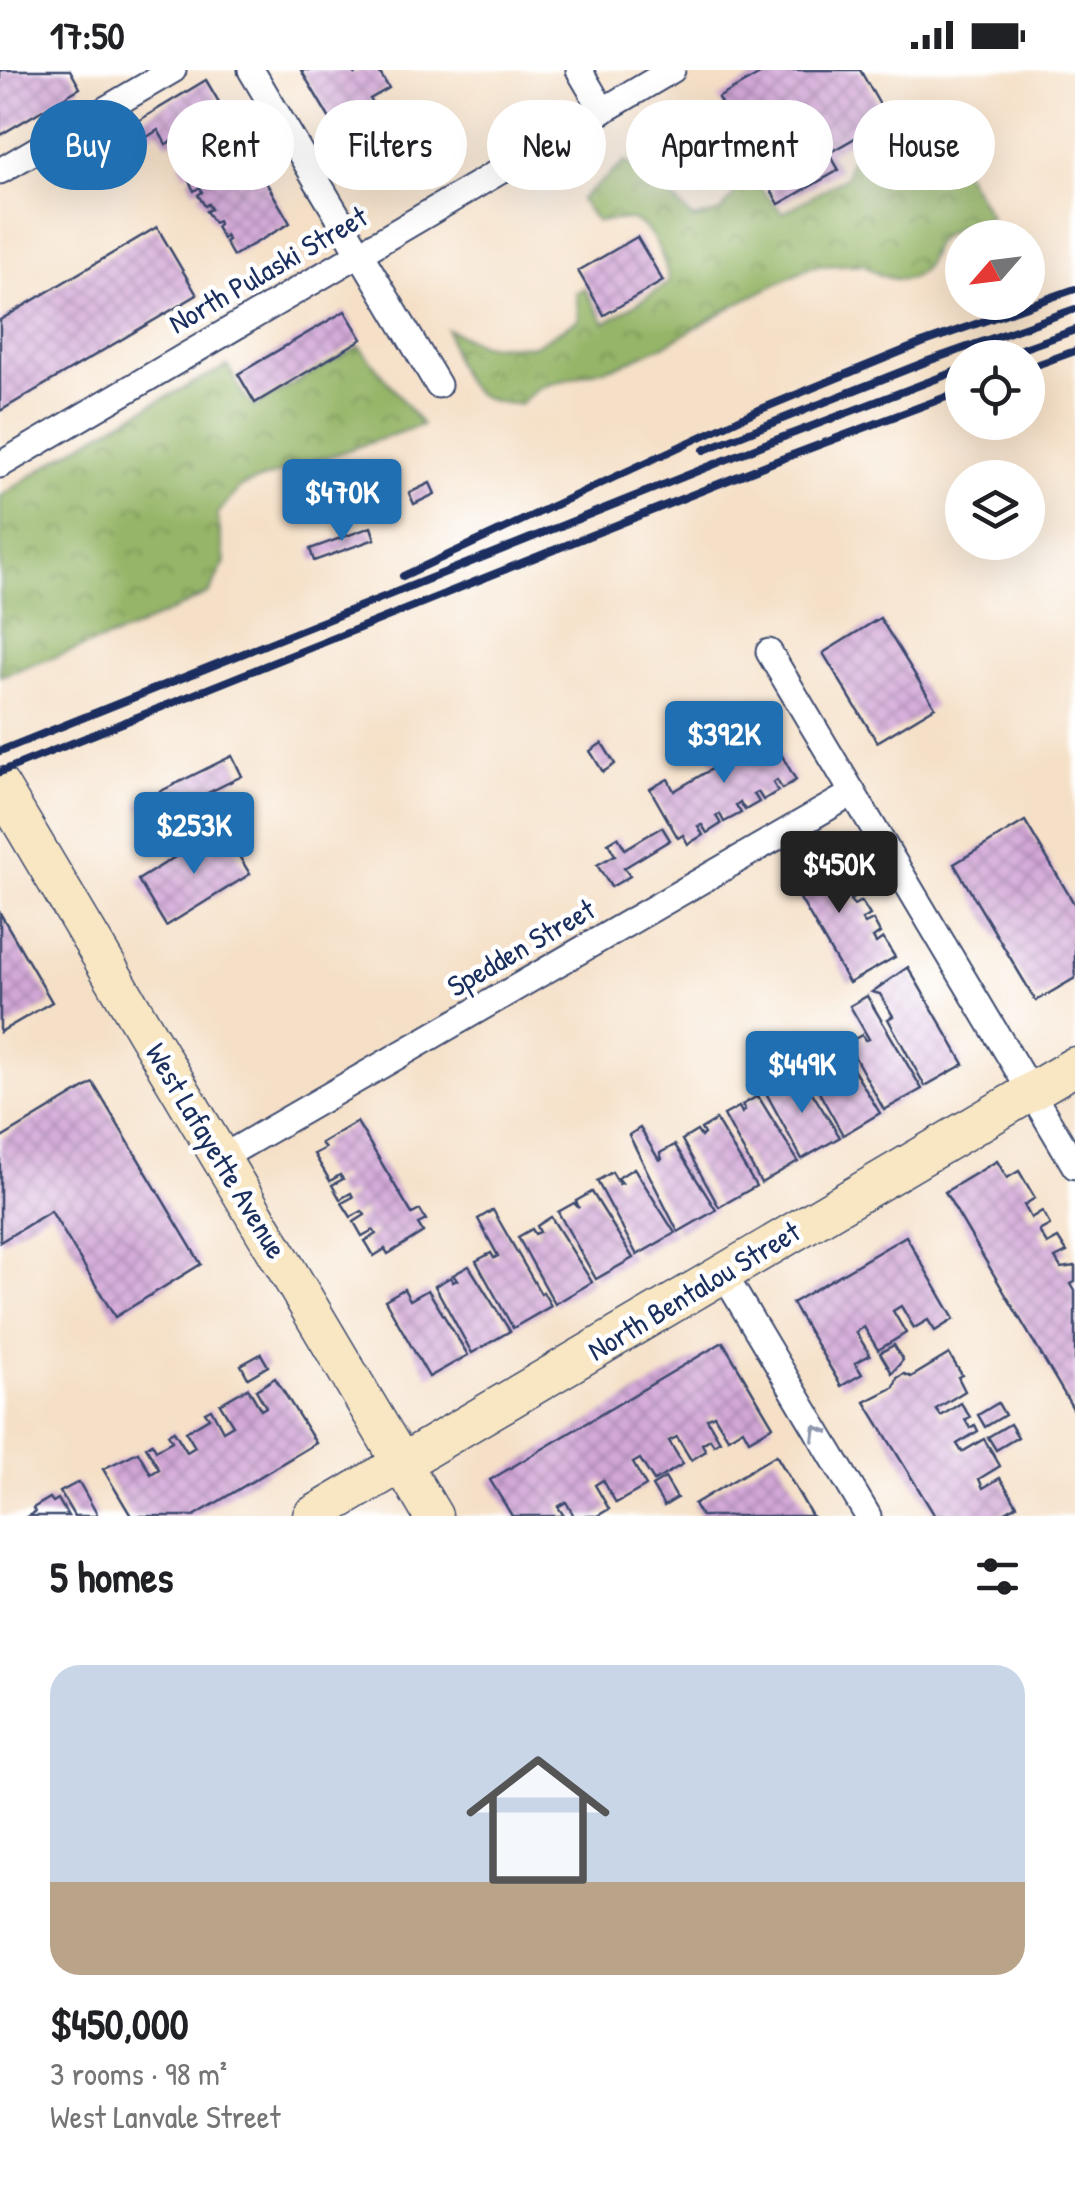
<!DOCTYPE html>
<html lang="en">
<head>
<meta charset="utf-8">
<style>
	body { margin:0; font-family:"Patrick Hand",sans-serif; background:#f6f6f6; color:#202124; height:100vh; display:flex; flex-direction:column; font-size:38px; white-space:nowrap }
	* { box-sizing:border-box; margin:0 }
	p { font-size:32px; color:#757577 }
	.icon { flex:none; width:55px; height:55px; fill:none; stroke:currentColor; stroke-width:2; stroke-linecap:round; stroke-linejoin:round }
	.map { position:relative; height:1446px; overflow:hidden }
	.details { display:flex; flex-direction:column; background:#fff; flex:1 }
	.details>* { flex:none }
	.top-card { position:absolute; left:30px; top:30px; width:1015px; height:90px; display:flex; gap:20px }
	.needle { width:65px; rotate:242deg }
	.controls { position:absolute; left:945px; top:150px; display:grid; gap:20px }
	.controls a { display:grid; place-items:center; width:100px; height:100px; border-radius:50%; background:#fff; box-shadow:0 10px 40px #0002; font-size:50px }
	.price { position:absolute; translate:-50% -85px; padding:0 22px; border-radius:10px; background:#1f6fb2; color:#fff; font-size:32px; line-height:65px; filter:drop-shadow(0 2px 5px #0008) }
	.price::after { content:''; position:absolute; left:50%; top:60px; width:30px; height:22px; margin-left:-15px; background:inherit; clip-path:polygon(0 0,100% 0,50% 100%) }
	.price.on { background:#222; color:#fff }
	ul { padding:0; list-style:none }
	li { display:grid; align-content:center; gap:20px; height:530px; padding:0 50px }
	li+li { border-top:2px solid #e0e0e0 }
	li span { display:grid; place-items:center; height:310px; border-radius:30px; color:#555 }
	li>.icon { margin-inline-start:auto }
	span .icon { width:180px; height:180px; fill:#fffc; stroke-width:1 }
	li b { font-size:42px }
	h2 { display:flex; justify-content:space-between; align-items:center; height:120px; padding:0 50px; font-size:42px }
	.chip { padding:0 35px; border-radius:45px; background:#fff; box-shadow:0 10px 40px #0002; font-size:35px; line-height:90px }
	.chip.on { background:#1f6fb2; color:#fff }
	.status { display:flex; justify-content:space-between; align-items:center; height:70px; padding:0 50px; background:#fff; direction:ltr }
	.status svg { height:28px; fill:currentColor }
	.map>svg:first-child { display:block }
	.forest { fill:url(#forest-crowns); stroke:#587262; stroke-width:2.5 }
	.building { fill:url(#building-cross-hatch) }
	.lines { fill:none; stroke-linecap:round; stroke-linejoin:round }
	.street-casing { stroke:#3c4a6e; stroke-width:29 }
	.secondary-casing { stroke:#3c4a6e; stroke-width:41 }
	.street { stroke:#fff; stroke-width:25 }
	.secondary { stroke:#f9e7c3; stroke-width:38 }
	.rail { stroke:#1b2f5e; stroke-width:8 }
	.oneway { stroke:#8d97ae }
	.labels { text-anchor:middle; stroke-width:9; stroke-linejoin:round; paint-order:stroke }
	.street-label { font-size:30px; fill:#1b2f5e; stroke:#fff }
</style>
</head>
<body>
<div class="status"><b>17:50</b><svg viewBox="0 0 49 12"><path d="M0 12V9h3v3zM5 12V6h3v6zM10 12V3h3v9zM15 12V0h3v12zM26 1h20v11H26zM47 4h2v5h-2z"/></svg></div>
<div class="map">
<svg width="1075" height="1446" viewBox="0 0 1075 1446">
	<defs>
		<pattern id="forest-crowns" width="20" height="18" patternUnits="userSpaceOnUse" patternTransform="scale(2.5)"><rect width="20" height="18" fill="#96b567"/><path d="M2 6a3 3 0 1 1 6 0M12 15a3 3 0 1 1 6 0" fill="none" stroke="#7a9458"/></pattern>
		<pattern id="building-cross-hatch" width="8" height="8" patternUnits="userSpaceOnUse" patternTransform="scale(2.5)"><rect width="8" height="8" fill="#d3a7d7"/><path d="M0 0l8 8M0 8l8-8" fill="none" stroke="#aa88b2"/></pattern>
	</defs>
	<rect width="100%" height="100%" fill="#fff"/>
	<filter id="ink" filterUnits="userSpaceOnUse"><feTurbulence type="fractalNoise" baseFrequency=".01" numOctaves="2"/><feDisplacementMap in="SourceGraphic" scale="20" xChannelSelector="R" yChannelSelector="G"/><feConvolveMatrix kernelMatrix="1 2 1 2 8 2 1 2 1" color-interpolation-filters="sRGB"/></filter>
	<filter id="wash" filterUnits="userSpaceOnUse"><feTurbulence type="fractalNoise" baseFrequency=".0048" numOctaves="4" result="noise"/><feDisplacementMap in="SourceGraphic" scale="40" xChannelSelector="R" yChannelSelector="G"/><feGaussianBlur stdDeviation="2.25" result="paint"/><feColorMatrix in="noise" values="0 0 0 0 0 0 0 0 0 0 0 0 0 0 0 0 0 1.4 0 .05"/><feComposite in="paint" operator="in"/></filter>
	<g filter="url(#wash)">
		<rect width="100%" height="100%" fill="#f5e0c7"/>
		<g class="forest">
			<path d="M927 52 944 67 991 148C972 152 953 156 938 170 930 178 930 191 923 199 908 218 878 207 864 194L813 196 740 232 667 274 622 294 540 317 520 334C466 334 457 306 447 259L481 275 534 276 579 249 576 223 584 218 605 253 669 213C666 193 655 157 631 150 622 148 607 151 597 152L580 130 625 92 653 108 693 149 721 142 740 116 752 109 783 143 846 107 851 89 872 76Z"/>
			<path d="M359 276 422 355 241 416 217 444 225 492 209 523 129 561 0 606V427C72 377 149 334 228 296L243 325 254 337Z"/>
		</g>
		<g id="blocks">
			<g class="building">
				<polygon points="0,0 70,0 80,18 0,65"/>
				<polygon points="301,0 353,0 355,4 360,0 378,0 389,18 370,29 373,33 334,56"/>
				<polygon points="767,0 860,0 888,49 829,83 839,100 779,134 718,28"/>
				<polygon points="206,10 290,153 233,186 225,172 228,170 226,166 223,169 216,157 219,154 218,151 214,153 206,141 211,139 208,134 205,136 198,125 202,122 200,117 194,121 188,109 193,106 190,102 185,105 179,93 183,91 172,71 166,74 158,60 147,67 138,51"/>
				<polygon points="157,157 197,225 0,341 0,250"/>
				<polygon points="637,167 663,211 604,245 578,201"/>
				<polygon points="345,241 362,269 255,333 238,304"/>
				<polygon points="430,413 435,424 414,434 409,423"/>
				<polygon points="371,457 375,469 314,491 310,479"/>
				<polygon points="880,548 935,637 877,672 823,583"/>
				<polygon points="742,661 751,676 770,665 796,710 782,719 777,710 773,713 778,721 763,730 758,722 754,724 759,732 745,740 740,732 736,735 741,743 724,752 720,744 716,746 721,754 707,763 702,755 698,756 703,765 688,774 683,765 678,768 650,719 668,709 674,721 715,697 706,681"/>
				<polygon points="602,673 615,694 603,702 590,681"/>
				<polygon points="232,686 242,706 147,753 137,733"/>
				<polygon points="1025,751 1075,835 1075,908 1036,931 954,794"/>
				<polygon points="662,757 670,770 624,798 630,806 611,817 597,795 615,785 608,773 618,767 625,779"/>
				<polygon points="222,758 250,804 166,856 138,810"/>
				<polygon points="820,780 831,798 840,793 848,808 840,812 843,817 850,812 858,825 850,830 854,835 861,831 870,845 862,850 865,854 873,850 880,863 873,868 876,873 883,868 895,887 849,913 784,801"/>
				<polygon points="0,843 52,932 0,962"/>
				<polygon points="908,897 964,994 925,1016 888,949 893,946 880,924 872,922"/>
				<polygon points="867,926 922,1019 884,1040 847,973 862,965 865,970 869,969 850,936"/>
				<polygon points="840,978 880,1043 843,1065 805,997 821,989 825,995 828,993 825,986"/>
				<polygon points="799,1002 840,1067 802,1089 765,1021 779,1013 783,1019 787,1016 784,1011"/>
				<polygon points="93,1013 201,1194 115,1247 51,1141 0,1172 0,1069"/>
				<polygon points="758,1026 798,1091 761,1113 724,1045 739,1037 742,1043 745,1040 742,1035"/>
				<polygon points="716,1050 756,1116 719,1137 682,1070 697,1061 701,1067 704,1064 701,1059"/>
				<polygon points="357,1052 412,1144 420,1140 426,1150 418,1154 423,1162 388,1184 385,1179 374,1186 365,1171 376,1164 373,1160 362,1166 354,1152 365,1145 362,1141 351,1147 342,1133 353,1127 351,1123 340,1129 332,1115 343,1109 340,1105 330,1111 314,1084 325,1078 321,1073"/>
				<polygon points="640,1058 659,1090 662,1089 660,1083 675,1075 716,1140 678,1162 629,1065"/>
				<polygon points="997,1091 1007,1108 1019,1101 1035,1128 1024,1135 1031,1148 1042,1141 1050,1155 1039,1161 1047,1174 1058,1168 1067,1182 1055,1188 1061,1198 1075,1196 1075,1212 1071,1214 1075,1221 1075,1342 945,1122"/>
				<polygon points="634,1098 675,1163 637,1185 597,1111 612,1102 619,1114 622,1113 618,1108"/>
				<polygon points="592,1122 633,1188 596,1209 558,1142 574,1133 579,1138 576,1131"/>
				<polygon points="493,1140 541,1224 543,1222 551,1236 513,1258 476,1191 491,1183 494,1188 498,1186 478,1149"/>
				<polygon points="551,1147 592,1212 555,1234 518,1167 532,1159 535,1164 540,1162 537,1156"/>
				<polygon points="906,1166 954,1249 935,1261 928,1250 914,1258 901,1236 893,1241 906,1263 878,1280 864,1257 856,1262 870,1285 855,1293 862,1304 841,1316 792,1233"/>
				<polygon points="469,1196 510,1261 472,1283 435,1216 451,1207 453,1212 457,1210 453,1205"/>
				<polygon points="404,1219 410,1230 428,1220 468,1285 429,1307 385,1230"/>
				<polygon points="723,1272 773,1356 749,1370 743,1359 728,1368 714,1345 707,1349 720,1371 714,1375 710,1369 702,1374 706,1381 691,1390 677,1367 669,1371 683,1394 654,1411 640,1389 633,1393 646,1416 616,1433 603,1410 595,1415 609,1439 597,1446 574,1446 566,1432 558,1437 564,1446 512,1446 490,1410"/>
				<polygon points="894,1275 903,1290 892,1303 880,1283"/>
				<polygon points="261,1284 268,1296 248,1308 241,1295"/>
				<polygon points="949,1284 962,1305 958,1307 965,1321 936,1339 941,1346 961,1333 970,1347 965,1350 970,1358 975,1355 978,1361 957,1374 962,1382 984,1369 992,1382 1000,1396 979,1409 983,1418 1000,1408 1017,1435 999,1446 935,1446 865,1332 894,1317 897,1308 904,1304 911,1307"/>
				<polygon points="275,1308 316,1373 194,1446 131,1446 103,1399 138,1382 151,1404 159,1399 146,1377 152,1373 156,1380 172,1371 168,1364 174,1361 187,1382 195,1377 186,1362 209,1348 205,1342 211,1339 223,1361 233,1355 220,1334 248,1318 261,1340 266,1337 256,1320"/>
				<polygon points="998,1333 1005,1345 985,1357 978,1345"/>
				<polygon points="1010,1354 1018,1367 996,1380 988,1367"/>
				<polygon points="776,1385 812,1446 701,1446 694,1434"/>
				<polygon points="665,1408 677,1428 664,1436 652,1416"/>
				<polygon points="79,1412 98,1446 74,1446 60,1422"/>
				<polygon points="50,1428 53,1432 58,1429 68,1446 28,1446 35,1442 33,1438"/>
			</g>
		</g>
	</g>
	<g filter="url(#ink)">
		<use href="#blocks" fill-opacity="0" stroke="#3c4a6e" stroke-width="2.5"/>
		<g class="lines">
			<defs>
				<g id="street">
					<polyline points="251,0 438,315"/>
					<polyline points="579,0 603,41"/>
					<polyline points="0,101 173,0"/>
					<polyline points="0,395 672,0"/>
					<polyline points="769,582 1075,1096"/>
					<polyline points="221,1088 853,723"/>
					<polyline points="723,1203 868,1446"/>
				</g>
				<g id="secondary">
					<polyline points="0,716 433,1446"/>
					<polyline points="312,1446 1075,996"/>
				</g>
			</defs>
			<use href="#street" class="street-casing"/>
			<use href="#secondary" class="secondary-casing"/>
			<use href="#street" class="street"/>
			<use href="#secondary" class="secondary"/>
			<g class="rail">
				<polyline points="996,288 1075,260"/>
				<polyline points="1028,298 1075,281"/>
				<polyline points="704,380 928,291 1075,239"/>
				<polyline points="403,506 754,342 922,273 1075,219"/>
				<polyline points="0,681 765,374 962,299"/>
				<polyline points="0,702 771,393 962,321"/>
			</g>
		</g>
		<defs><path id="oneway-chevron" d="M-2-3.5L2.5 0L-2 3.5" fill="none" stroke-width="1.6" stroke-linecap="round" stroke-linejoin="round" transform="scale(2.5)"/></defs>
		<use class="oneway" href="#oneway-chevron" transform="translate(818 1362) rotate(-121)"/>
	</g>
	<g class="labels">
		<g class="street-label">
			<text transform="translate(268 200) rotate(-30)" y="10">North Pulaski Street</text>
			<text transform="translate(521 878) rotate(-30)" y="10">Spedden Street</text>
			<text transform="translate(216 1081) rotate(59)" y="10">West Lafayette Avenue</text>
			<text transform="translate(694 1221) rotate(-31)" y="10">North Bentalou Street</text>
		</g>
	</g>
</svg>
<div class="controls">
<a><svg class="needle" viewBox="-14 -14 28 28"><path d="M0-13l5 13h-10z" fill="#e53935"/><path d="M0 13l5-13h-10z" fill="#757577"/></svg></a>
<a><svg class="icon" aria-label="locate" viewBox="0 0 24 24"><circle cx="12" cy="12" r="6"/><path d="M12 2v4M12 18v4M2 12h4M18 12h4"/></svg></a>
<a><svg class="icon" aria-label="layers" viewBox="0 0 24 24"><path d="M12 4l9 5-9 5-9-5zM3 14l9 5 9-5"/></svg></a>
</div>
<b class="price" style="left:342px;top:474px">$470K</b>
<b class="price" style="left:724px;top:716px">$392K</b>
<b class="price" style="left:194px;top:807px">$253K</b>
<b class="price on" style="left:839px;top:846px">$450K</b>
<b class="price" style="left:802px;top:1046px">$449K</b>
<div class="top-card">
<a class="chip on">Buy</a>
<a class="chip">Rent</a>
<a class="chip">Filters</a>
<a class="chip">New</a>
<a class="chip">Apartment</a>
<a class="chip">House</a>
</div>
</div>
<section class="details">
<h2>5 homes<svg class="icon" aria-label="filters" viewBox="0 0 24 24"><path d="M4 7h16M4 17h16"/><circle cx="9" cy="7" r="2"/><circle cx="15" cy="17" r="2"/></svg></h2>
<ul>
<li><span style="background:linear-gradient(#c9d6e8 70%,#b9a48a 0)"><svg class="icon" aria-label="home" viewBox="0 0 24 24"><path d="M3 11l9-7 9 7M6 9v11h12V9"/></svg></span><div><b>$450,000</b><p>3 rooms · 98 m²</p><p>West Lanvale Street</p></div></li>
</ul>
</section>
</body>
</html>
